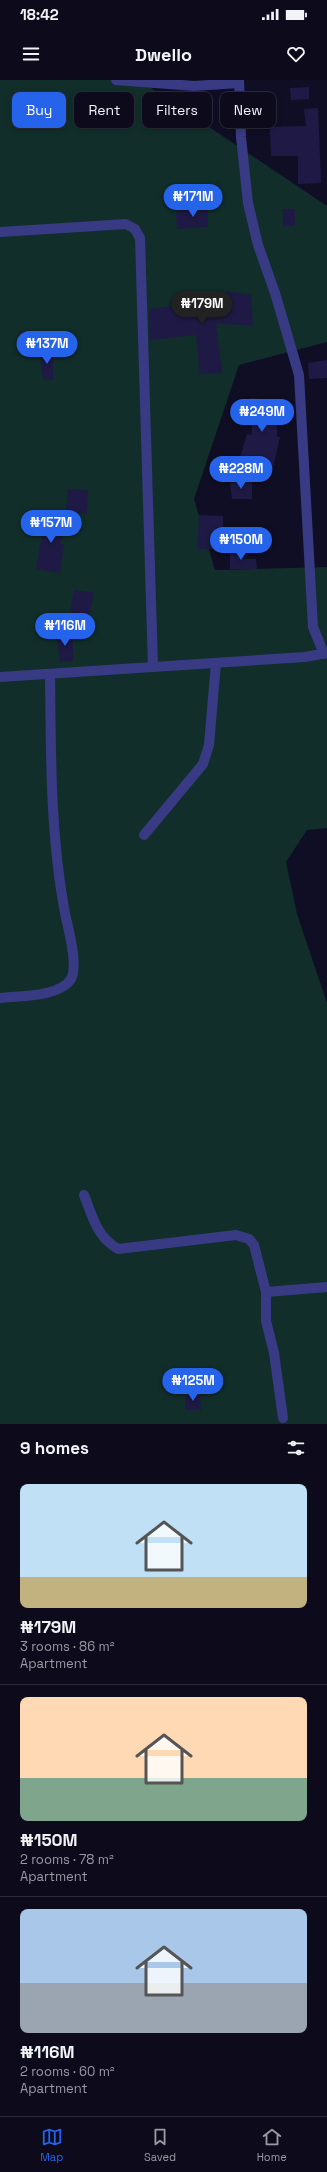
<!DOCTYPE html>
<html lang="en">
<head>
<meta charset="utf-8">
<style>
	body { margin:0; font-family:"Space Grotesk",sans-serif; background:#151324; color:#f1f3f6; height:100vh; display:flex; flex-direction:column; font-size:15px; white-space:nowrap }
	* { box-sizing:border-box; margin:0 }
	p { font-size:13px; color:#9a9aa3 }
	.icon { flex:none; width:22px; height:22px; fill:none; stroke:currentColor; stroke-width:2; stroke-linecap:round; stroke-linejoin:round }
	.map { position:relative; height:1344px; overflow:hidden }
	.panel { display:flex; flex-direction:column; background:#0c0a1b; flex:1 }
	.panel>* { flex:none }
	.guide { position:absolute; left:12px; top:12px; width:303px; height:36px; display:flex; gap:8px }
	.price { position:absolute; translate:-50% -34px; padding:0 9px; border-radius:14px; background:#2563eb; color:#fff; font-size:13px; line-height:26px; filter:drop-shadow(0 1px 2px #0008) }
	.price::after { content:''; position:absolute; left:50%; top:24px; width:12px; height:9px; margin-left:-6px; background:inherit; clip-path:polygon(0 0,100% 0,50% 100%) }
	.price.on { background:#222; color:#fff }
	ul { padding:0; list-style:none }
	li { display:grid; align-content:center; gap:8px; height:212px; padding:0 20px }
	li+li { border-top:1px solid #2c2b3a }
	li span { display:grid; place-items:center; height:124px; border-radius:8px; color:#555 }
	li>.icon { margin-inline-start:auto }
	span .icon { width:72px; height:72px; fill:#fffc; stroke-width:1 }
	li b { font-size:17px }
	h2 { display:flex; justify-content:space-between; align-items:center; height:48px; padding:0 20px; font-size:17px }
	.chip { padding:0 14px; border-radius:8px; background:#0c0a1b; box-shadow:0 2px 6px #0003,0 0 0 1px #2c2b3a; font-size:14px; line-height:36px }
	.chip.on { background:#2563eb; color:#fff }
	.status { display:flex; justify-content:space-between; align-items:center; height:28px; padding:0 20px; background:#0c0a1b; direction:ltr }
	.status svg { height:11px; fill:currentColor }
	header { display:flex; justify-content:space-between; align-items:center; height:52px; padding:0 20px; background:#0c0a1b; font-size:18px; font-weight:600 }
	.tabs { display:flex; justify-content:space-around; align-items:center; height:56px; border-top:1px solid #2c2b3a; background:#0c0a1b; font-size:11px; color:#9a9aa3 }
	.tabs a { display:grid; justify-items:center; gap:2px }
	.tabs .on { color:#2563eb }
	.map>svg:first-child { display:block }
	.green { fill:#112e2b }
	.building { fill:#1f1a45 }
	.lines { fill:none; stroke-linecap:round; stroke-linejoin:round }
	.minor { stroke:#383b84; stroke-width:10 }
</style>
</head>
<body>
<div class="status"><b>18:42</b><svg viewBox="0 0 49 12"><path d="M0 12V9h3v3zM5 12V6h3v6zM10 12V3h3v9zM15 12V0h3v12zM26 1h20v11H26zM47 4h2v5h-2z"/></svg></div>
<header><svg class="icon" aria-label="menu" viewBox="0 0 24 24"><path d="M4 6h16M4 12h16M4 18h16"/></svg>Dwello<svg class="icon" aria-label="heart" viewBox="0 0 24 24"><path d="M12 20l-8-8c-3-5 5-10 8-4 3-6 11-1 8 4z"/></svg></header>
<div class="map">
<svg width="327" height="1344" viewBox="0 0 327 1344">
	<rect width="100%" height="100%" fill="#100e24"/>
	<polygon class="green" points="0,0 139,0 327,126 327,262 239,285 194,419 215,490 327,487 327,748 307,750 286,782 297,834 327,923 327,1344 0,1344"/>
	<g class="building">
		<polygon points="309,7 309,19 291,20 290,8"/>
		<polygon points="318,28 321,103 298,104 298,76 271,76 270,47 306,46 304,29"/>
		<polygon points="208,125 208,147 177,149 176,131"/>
		<rect x="283" y="129" width="12" height="17"/>
		<polygon points="226,211 251,215 253,246 216,243 222,293 200,294 196,255 150,260 149,229 227,219"/>
		<polygon points="41,251 41,266 21,267 20,252"/>
		<polygon points="40,272 53,272 53,300 43,299"/>
		<polygon points="327,280 327,298 309,299 308,283"/>
		<polygon points="251,318 277,321 277,357 280,357 273,387 240,377 247,354 252,355"/>
		<polygon points="230,402 252,402 252,419 232,419"/>
		<polygon points="68,409 88,410 87,434 66,431"/>
		<polygon points="41,435 68,440 60,464 64,464 60,493 36,489 42,453 39,452"/>
		<polygon points="199,435 223,436 223,469 197,469"/>
		<polygon points="230,470 243,470 243,479 256,479 257,489 230,489"/>
		<polygon points="74,510 94,513 88,540 69,539"/>
		<polygon points="73,554 73,581 60,582 56,555"/>
		<polygon points="200,1314 201,1330 185,1330 185,1315"/>
	</g>
	<g class="lines">
		<g class="minor">
			<polyline points="116,0 194,6 239,3"/>
			<polyline points="239,0 241,57 248,123 258,165 275,213 299,295 313,547 324,574"/>
			<polyline points="0,152 126,144 135,149 140,158 153,587"/>
			<polyline points="0,597 305,577 327,573"/>
			<polyline points="144,755 203,684 209,665 216,583"/>
			<path d="M0 918C19 916 60 917 71 899 79 884 67 845 64 828 50 750 51 672 50 594"/>
			<path d="M84 1115C93 1137 96 1156 118 1169L236 1155 249 1159 254 1165 266 1212 327 1207"/>
			<polyline points="266,1212 266,1241 274,1273 283,1338"/>
		</g>
	</g>
</svg>
<b class="price" style="left:193px;top:138px">₦171M</b>
<b class="price on" style="left:202px;top:245px">₦179M</b>
<b class="price" style="left:47px;top:285px">₦137M</b>
<b class="price" style="left:262px;top:353px">₦249M</b>
<b class="price" style="left:241px;top:410px">₦228M</b>
<b class="price" style="left:51px;top:464px">₦157M</b>
<b class="price" style="left:241px;top:481px">₦150M</b>
<b class="price" style="left:65px;top:567px">₦116M</b>
<b class="price" style="left:193px;top:1322px">₦125M</b>
<div class="guide">
<a class="chip on">Buy</a>
<a class="chip">Rent</a>
<a class="chip">Filters</a>
<a class="chip">New</a>
</div>
</div>
<section class="panel">
<h2>9 homes<svg class="icon" aria-label="filters" viewBox="0 0 24 24"><path d="M4 7h16M4 17h16"/><circle cx="9" cy="7" r="2"/><circle cx="15" cy="17" r="2"/></svg></h2>
<ul>
<li><span style="background:linear-gradient(#bfe0f5 75%,#c2b280 0)"><svg class="icon" aria-label="home" viewBox="0 0 24 24"><path d="M3 11l9-7 9 7M6 9v11h12V9"/></svg></span><div><b>₦179M</b><p>3 rooms · 86 m²</p><p>Apartment</p></div></li>
<li><span style="background:linear-gradient(#ffd9b3 65%,#7fa58c 0)"><svg class="icon" aria-label="home" viewBox="0 0 24 24"><path d="M3 11l9-7 9 7M6 9v11h12V9"/></svg></span><div><b>₦150M</b><p>2 rooms · 78 m²</p><p>Apartment</p></div></li>
<li><span style="background:linear-gradient(#a9c7e8 60%,#9aa5b1 0)"><svg class="icon" aria-label="home" viewBox="0 0 24 24"><path d="M3 11l9-7 9 7M6 9v11h12V9"/></svg></span><div><b>₦116M</b><p>2 rooms · 60 m²</p><p>Apartment</p></div></li>
</ul>
</section>
<nav class="tabs">
<a class="on"><svg class="icon" aria-label="map" viewBox="0 0 24 24"><path d="M3 6l6-2 6 2 6-2v14l-6 2-6-2-6 2zM9 4v14M15 6v14"/></svg>Map</a>
<a><svg class="icon" aria-label="saved" viewBox="0 0 24 24"><path d="M7 4h10v16l-5-4-5 4z"/></svg>Saved</a>
<a><svg class="icon" aria-label="home" viewBox="0 0 24 24"><path d="M3 11l9-7 9 7M6 9v11h12V9"/></svg>Home</a>
</nav>
</body>
</html>
